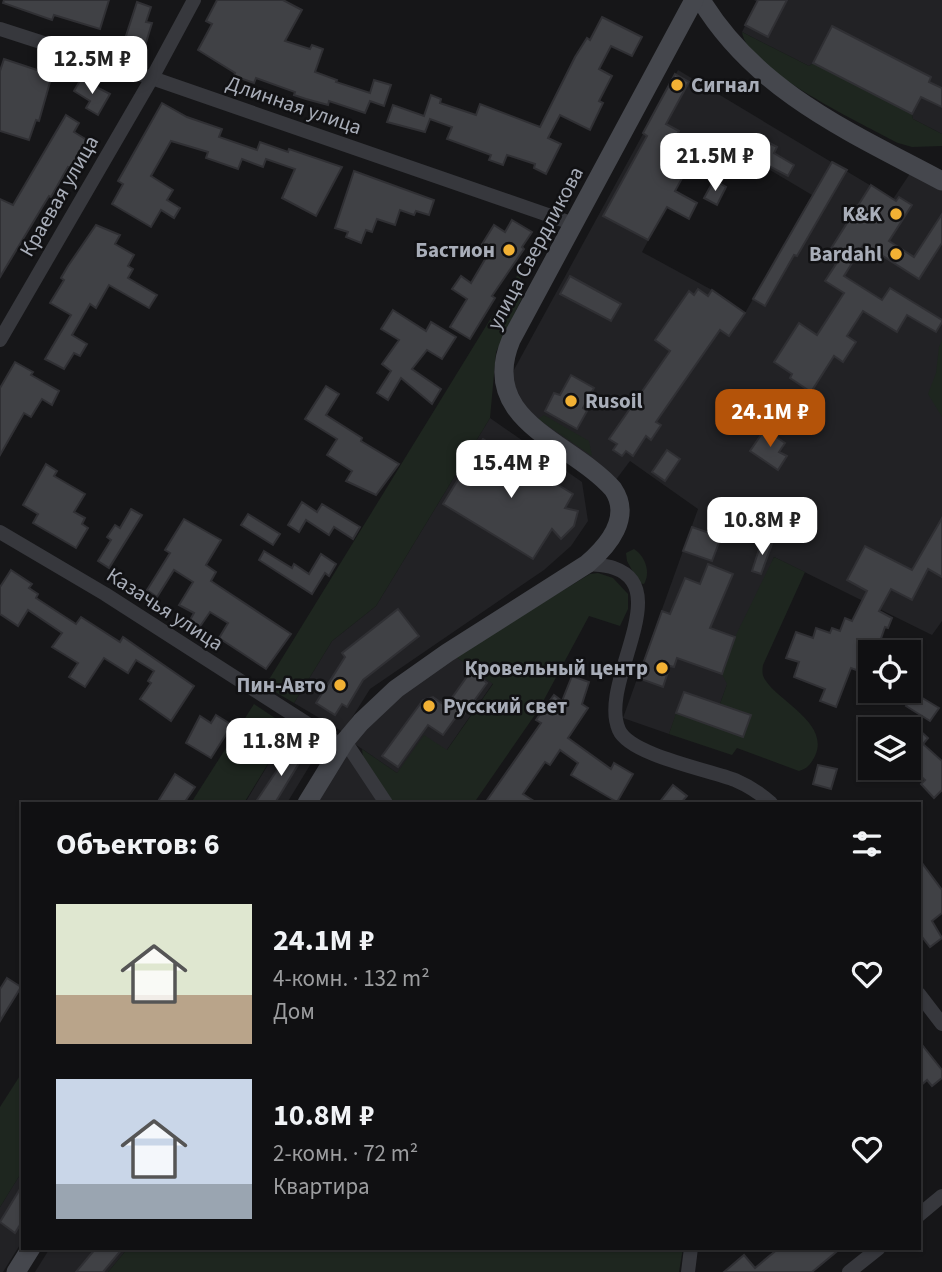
<!DOCTYPE html>
<html lang="ru">
<head>
<meta charset="utf-8">
<style>
	body { margin:0; font-family:"Source Sans 3",sans-serif; background:#1e1e20; color:#f1f3f6; height:100vh; display:flex; flex-direction:column; font-size:26px; white-space:nowrap }
	* { box-sizing:border-box; margin:0 }
	p { font-size:23px; color:#9c9d9f }
	.icon { flex:none; width:38px; height:38px; fill:none; stroke:currentColor; stroke-width:2; stroke-linecap:round; stroke-linejoin:round }
	.map { position:relative; flex:1; overflow:hidden }
	.sheet { position:absolute; left:21px; top:802px; width:900px; height:448px; display:flex; flex-direction:column; background:#101012; border-radius:0px; box-shadow:0 2px 5px #0004,0 0 0 2px #303032 }
	.sheet>* { flex:none }
	.fabs { position:absolute; left:858px; top:640px; display:grid; gap:14px }
	.fabs a { display:grid; place-items:center; width:63px; height:63px; border-radius:0px; background:#101012; box-shadow:0 2px 5px #0004,0 0 0 2px #303032; font-size:35px }
	.price { position:absolute; translate:-50% -60px; padding:0 16px; border-radius:14px; background:#fff; color:#222; font-size:23px; line-height:46px; filter:drop-shadow(0 2px 4px #0008) }
	.price::after { content:''; position:absolute; left:50%; top:42px; width:21px; height:16px; margin-left:-10px; background:inherit; clip-path:polygon(0 0,100% 0,50% 100%) }
	.price.current { background:#b45309; color:#fff }
	ul { padding:0; list-style:none }
	li { display:flex; align-items:center; gap:21px; height:175px; padding:0 35px }
	li span { display:grid; place-items:center; flex:none; width:196px; height:140px; border-radius:0px; color:#555 }
	li>.icon { margin-inline-start:auto }
	span .icon { width:84px; height:84px; fill:#fffc; stroke-width:1 }
	li b { font-size:30px }
	h2 { display:flex; justify-content:space-between; align-items:center; height:84px; padding:0 35px; font-size:30px }
	.map>svg:first-child { display:block }
	.built { fill:#222225; fill-rule:evenodd }
	.green { fill:#1e261f }
	.building { fill:#404145; stroke:#303034; stroke-width:2 }
	.lines { fill:none; stroke-linecap:round; stroke-linejoin:round }
	.street { stroke:#37383d; stroke-width:14 }
	.secondary { stroke:#45474d; stroke-width:19 }
	.poi-dot { fill:#f2b134; stroke:#111113; stroke-width:2.5 }
	.labels { text-anchor:middle; stroke-width:5; stroke-linejoin:round; paint-order:stroke }
	.poi-label { font-size:21px; font-weight:bold; fill:#a8adb8; stroke:#111113; text-anchor:end }
	.street-label { font-size:21px; fill:#a8adb8; stroke:#111113 }
</style>
</head>
<body>
<div class="map">
<svg width="942" height="1272" viewBox="0 0 942 1272">
	<rect width="100%" height="100%" fill="#161618"/>
	<g class="built">
		<polygon points="754,0 942,0 942,134 913,119 912,114 814,63 809,66 742,32 757,2"/>
		<path d="M678 70 893 199 911 172 942 189V621L932 635 774 557 720 704 684 692 669 734 623 718 698 509 630 461 615 481 531 418 510 377ZM726 144 812 195 745 313 712 290 642 252 696 152Z"/>
		<polygon points="490,418 582,482 588,521 571,546 544,570 370,689 343,732 294,703 332,641 376,606"/>
		<polygon points="455,656 493,683 446,751 397,773 352,742 371,719"/>
		<polygon points="290,728 321,747 287,803 245,803"/>
		<polygon points="349,751 383,803 315,803"/>
		<polygon points="23,1170 23,1240 3,1272 0,1272 0,1207"/>
		<polygon points="50,1248 128,1248 108,1272 35,1272"/>
	</g>
	<g class="green">
		<path d="M742 32 809 66 813 63 912 114 913 119 942 134V146L912 147 898 143C865 125 746 69 742 32Z"/>
		<polygon points="518,274 522,281 523,296 496,352 490,418 376,606 332,641 294,703 265,686"/>
		<polygon points="942,340 942,417 928,394 936,373 939,347"/>
		<polygon points="544,415 589,441 592,456 538,419"/>
		<path d="M634 549C645 556 651 572 644 584L639 583 627 561 626 553Z"/>
		<path d="M774 557 805 572 763 665C762 671 762 676 766 681 780 702 830 724 815 756 811 764 807 769 799 771L737 748 732 755 669 734 676 713 720 704 727 684 722 674 735 637Z"/>
		<polygon points="598,573 613,578 628,594 628,609 620,626 589,616 539,709 474,803 393,803 363,758 362,749 397,773 424,735 447,750 493,684 455,656 590,574"/>
		<polygon points="254,704 290,728 244,803 191,803"/>
		<polygon points="23,1071 23,1170 0,1207 0,1107"/>
		<polygon points="128,1248 683,1248 679,1272 108,1272"/>
	</g>
	<g class="building">
		<polygon points="4,0 109,0 100,29 54,15 52,20 3,3"/>
		<polygon points="217,0 283,0 302,10 285,41 310,49 312,45 323,49 315,72 337,80 336,82 370,93 374,80 391,85 384,106 370,101 365,113 329,101 328,105 306,99 294,95 295,92 256,78 254,83 234,76 235,73 198,50 212,24 206,21"/>
		<polygon points="758,0 787,0 768,37 745,25"/>
		<polygon points="137,2 151,7 146,22 152,23 145,46 125,39"/>
		<polygon points="602,17 642,37 632,56 611,46 599,69 612,76 599,101 603,103 590,130 560,115 548,138 561,144 546,174 534,168 535,164 507,155 503,165 489,160 491,155 447,139 452,127 430,119 425,132 387,122 393,105 424,116 431,95 441,99 440,103 476,115 480,104 540,127 575,57 587,38 590,40"/>
		<polygon points="832,26 931,77 929,82 942,88 942,107 921,97 912,114 813,63"/>
		<polygon points="4,59 52,75 39,121 36,120 29,140 0,131 0,71"/>
		<polygon points="675,74 689,82 666,124 679,131 670,148 692,160 675,191 697,203 689,219 667,207 648,240 603,216 647,136 643,133"/>
		<polygon points="81,79 110,94 98,115 86,108 90,101 74,91"/>
		<polygon points="162,103 187,117 222,129 219,137 257,150 260,142 288,152 289,149 342,167 316,216 282,198 295,169 266,159 263,167 242,159 238,169 206,158 208,152 171,141 151,176 173,190 167,200 180,208 174,218 161,210 151,227 112,204 123,184 118,181"/>
		<polygon points="66,115 79,123 74,132 87,140 71,168 68,167 51,197 49,196 0,277 0,199 13,205"/>
		<polygon points="766,141 777,147 774,153 794,165 788,176 748,155 753,146 761,150"/>
		<polygon points="832,162 847,170 797,256 794,255 765,306 753,299"/>
		<polygon points="354,171 434,200 429,215 416,211 414,215 400,210 395,225 377,219 372,232 366,230 361,243 346,237 348,232 335,228"/>
		<polygon points="714,180 726,187 717,205 704,198"/>
		<polygon points="871,185 896,201 899,197 912,205 889,241 914,257 942,214 942,243 919,279 864,244 844,276 882,300 890,288 942,320 942,322 936,332 907,315 897,332 863,311 847,336 856,342 843,362 834,356 811,392 790,378 792,374 774,362 799,323 817,335 844,293 825,281 836,264 825,258"/>
		<polygon points="512,220 532,232 522,247 524,249 492,296 495,298 470,339 450,327 467,299 452,289 461,276 471,283 490,251 481,246 494,225 505,232"/>
		<polygon points="96,225 120,235 115,244 134,255 128,266 133,269 128,278 157,295 149,308 109,285 96,308 90,304 72,335 87,344 80,356 74,353 64,369 45,359 71,315 50,303 64,280 61,278 68,266"/>
		<polygon points="570,276 621,304 611,321 560,294"/>
		<polygon points="698,289 708,296 712,290 745,313 729,336 720,330 656,422 661,425 651,440 646,436 633,456 626,451 622,456 613,450 617,444 609,439 670,351 655,340 689,291 694,295"/>
		<polygon points="393,310 426,331 431,322 456,337 442,359 427,350 412,369 441,389 432,404 401,378 388,400 377,393 391,371 382,364 399,340 381,329"/>
		<polygon points="15,362 33,372 31,375 59,391 52,405 42,399 31,417 24,413 0,455 0,388"/>
		<polygon points="571,375 594,388 583,408 587,411 577,429 545,411 554,393 560,395"/>
		<polygon points="326,386 339,394 326,415 362,438 361,441 399,464 376,495 346,481 352,471 327,455 337,439 305,419"/>
		<polygon points="765,429 785,443 779,452 787,456 778,470 750,451"/>
		<polygon points="483,439 573,494 565,508 578,511 574,526 561,539 552,529 533,559 443,504"/>
		<polygon points="667,450 680,459 665,481 652,472"/>
		<polygon points="46,464 57,471 54,476 85,494 74,512 85,518 82,524 88,528 76,548 33,523 38,514 23,505"/>
		<polygon points="302,502 317,512 322,504 360,527 353,539 334,527 329,535 306,520 299,532 288,525"/>
		<polygon points="131,509 142,515 109,568 98,561 111,540 107,537 115,525 120,528"/>
		<polygon points="248,514 280,534 273,545 241,525"/>
		<polygon points="942,518 942,577 928,569 912,600 891,589 879,611 892,618 888,628 885,627 876,653 870,653 870,675 851,668 836,707 820,701 825,689 794,677 799,662 786,658 796,632 813,638 816,628 830,633 832,628 840,631 845,618 852,621 867,591 847,580 865,546 912,570"/>
		<polygon points="184,519 221,540 206,565 216,572 211,581 291,634 266,669 219,638 228,623 210,612 199,628 189,622 194,613 179,605 193,582 174,570 157,597 147,590 170,553 165,550"/>
		<polygon points="692,527 721,537 712,561 683,551"/>
		<polygon points="762,540 772,544 761,574 752,571"/>
		<polygon points="264,551 292,568 294,564 309,574 321,554 336,564 329,576 325,573 312,594 259,560"/>
		<polygon points="708,564 733,574 710,628 735,637 722,674 677,658 674,667 670,666 663,687 638,678 662,611 670,614 685,578 700,584"/>
		<polygon points="11,570 32,584 29,588 38,594 36,598 76,624 81,617 120,642 123,637 194,686 171,721 140,699 151,683 148,681 154,671 136,660 128,673 104,658 85,687 69,677 78,663 52,647 62,633 28,610 18,626 0,614 0,587"/>
		<polygon points="398,609 419,636 363,680 347,707 342,704 335,715 316,703 345,657 342,653"/>
		<polygon points="471,671 487,683 463,716 459,713 443,735 428,725 398,767 382,756 423,700 433,697 446,706"/>
		<polygon points="572,676 589,682 582,704 588,708 568,738 611,769 614,763 633,774 617,802 571,775 578,763 560,750 550,765 545,762 523,794 537,803 485,803 541,723 536,720 554,695 562,701"/>
		<polygon points="684,692 751,715 743,737 676,713"/>
		<polygon points="914,693 939,708 930,721 906,706"/>
		<polygon points="216,715 232,725 211,758 186,743 200,716 211,723"/>
		<polygon points="917,728 928,738 923,744 942,761 942,790 934,798 921,784 925,780 908,765 908,738"/>
		<polygon points="292,748 304,755 275,803 255,803"/>
		<polygon points="818,765 837,769 831,789 813,784"/>
		<polygon points="175,774 195,787 184,803 157,803"/>
		<polygon points="673,785 687,796 681,803 659,803"/>
		<polygon points="919,859 942,890 942,913 932,921 942,938 930,947 919,933"/>
		<polygon points="7,978 21,987 0,1021 0,989"/>
		<polygon points="919,1041 942,1070 942,1078 932,1086 927,1080 919,1087"/>
		<polygon points="23,1184 23,1220 15,1233 0,1222"/>
		<polygon points="96,1248 123,1248 103,1272 76,1272"/>
		<polygon points="779,1248 841,1248 812,1272 724,1272 744,1255 755,1268"/>
	</g>
	<g class="lines">
		<g class="street">
			<polyline points="0,29 152,78 574,224"/>
			<polyline points="0,340 152,78 194,0"/>
			<polyline points="0,532 105,594 342,746"/>
			<path d="M587 564C596 565 606 565 614 568 675 589 598 684 619 730 630 755 709 770 735 780 749 786 761 794 771 803"/>
			<polyline points="345,741 386,803"/>
			<polyline points="919,994 942,1024"/>
			<polyline points="919,1215 942,1196"/>
			<polyline points="688,1272 691,1248"/>
			<polyline points="849,1272 879,1248"/>
		</g>
		<g class="secondary">
			<path d="M701 0C757 92 850 132 942 181"/>
			<path d="M307 803 345 741 361 722 396 689 447 653 587 564C609 545 632 517 613 489 572 442 477 421 511 340L694 0"/>
			<polyline points="16,1272 31,1248"/>
		</g>
	</g>
	<g class="poi-dot">
		<circle cx="677" cy="85" r="7"/>
		<circle cx="896" cy="214" r="7"/>
		<circle cx="509" cy="250" r="7"/>
		<circle cx="896" cy="254" r="7"/>
		<circle cx="571" cy="401" r="7"/>
		<circle cx="662" cy="668" r="7"/>
		<circle cx="340" cy="685" r="7"/>
		<circle cx="429" cy="706" r="7"/>
	</g>
	<g class="labels">
		<g class="poi-label">
			<text x="691" y="92" text-anchor="start">Сигнал</text>
			<text x="882" y="221">K&amp;K</text>
			<text x="495" y="257">Бастион</text>
			<text x="882" y="261">Bardahl</text>
			<text x="585" y="408" text-anchor="start">Rusoil</text>
			<text x="648" y="675">Кровельный центр</text>
			<text x="326" y="692">Пин-Авто</text>
			<text x="443" y="713" text-anchor="start">Русский свет</text>
		</g>
		<g class="street-label">
			<text transform="translate(294 105) rotate(19)" y="7">Длинная улица</text>
			<text transform="translate(59 196) rotate(-60)" y="7">Краевая улица</text>
			<text transform="translate(535 248) rotate(-62)" y="7">улица Свердликова</text>
			<text transform="translate(165 609) rotate(33)" y="7">Казачья улица</text>
		</g>
	</g>
</svg>
<div class="fabs">
<a><svg class="icon" aria-label="locate" viewBox="0 0 24 24"><circle cx="12" cy="12" r="6"/><path d="M12 2v4M12 18v4M2 12h4M18 12h4"/></svg></a>
<a><svg class="icon" aria-label="layers" viewBox="0 0 24 24"><path d="M12 4l9 5-9 5-9-5zM3 14l9 5 9-5"/></svg></a>
</div>
<b class="price" style="left:92px;top:96px">12.5M ₽</b>
<b class="price" style="left:715px;top:193px">21.5M ₽</b>
<b class="price current" style="left:770px;top:449px">24.1M ₽</b>
<b class="price" style="left:511px;top:500px">15.4M ₽</b>
<b class="price" style="left:762px;top:557px">10.8M ₽</b>
<b class="price" style="left:281px;top:778px">11.8M ₽</b>
<section class="sheet">
<h2>Объектов: 6<svg class="icon" aria-label="filters" viewBox="0 0 24 24"><path d="M4 7h16M4 17h16"/><circle cx="9" cy="7" r="2"/><circle cx="15" cy="17" r="2"/></svg></h2>
<ul>
<li><span style="background:linear-gradient(#dfe7d0 65%,#b9a48a 0)"><svg class="icon" aria-label="home" viewBox="0 0 24 24"><path d="M3 11l9-7 9 7M6 9v11h12V9"/></svg></span><div><b>24.1M ₽</b><p>4-комн. · 132 m²</p><p>Дом</p></div><svg class="icon" aria-label="heart" viewBox="0 0 24 24"><path d="M12 20l-8-8c-3-5 5-10 8-4 3-6 11-1 8 4z"/></svg></li>
<li><span style="background:linear-gradient(#c9d6e8 75%,#9aa5b1 0)"><svg class="icon" aria-label="home" viewBox="0 0 24 24"><path d="M3 11l9-7 9 7M6 9v11h12V9"/></svg></span><div><b>10.8M ₽</b><p>2-комн. · 72 m²</p><p>Квартира</p></div><svg class="icon" aria-label="heart" viewBox="0 0 24 24"><path d="M12 20l-8-8c-3-5 5-10 8-4 3-6 11-1 8 4z"/></svg></li>
</ul>
</section>
</div>
</body>
</html>
